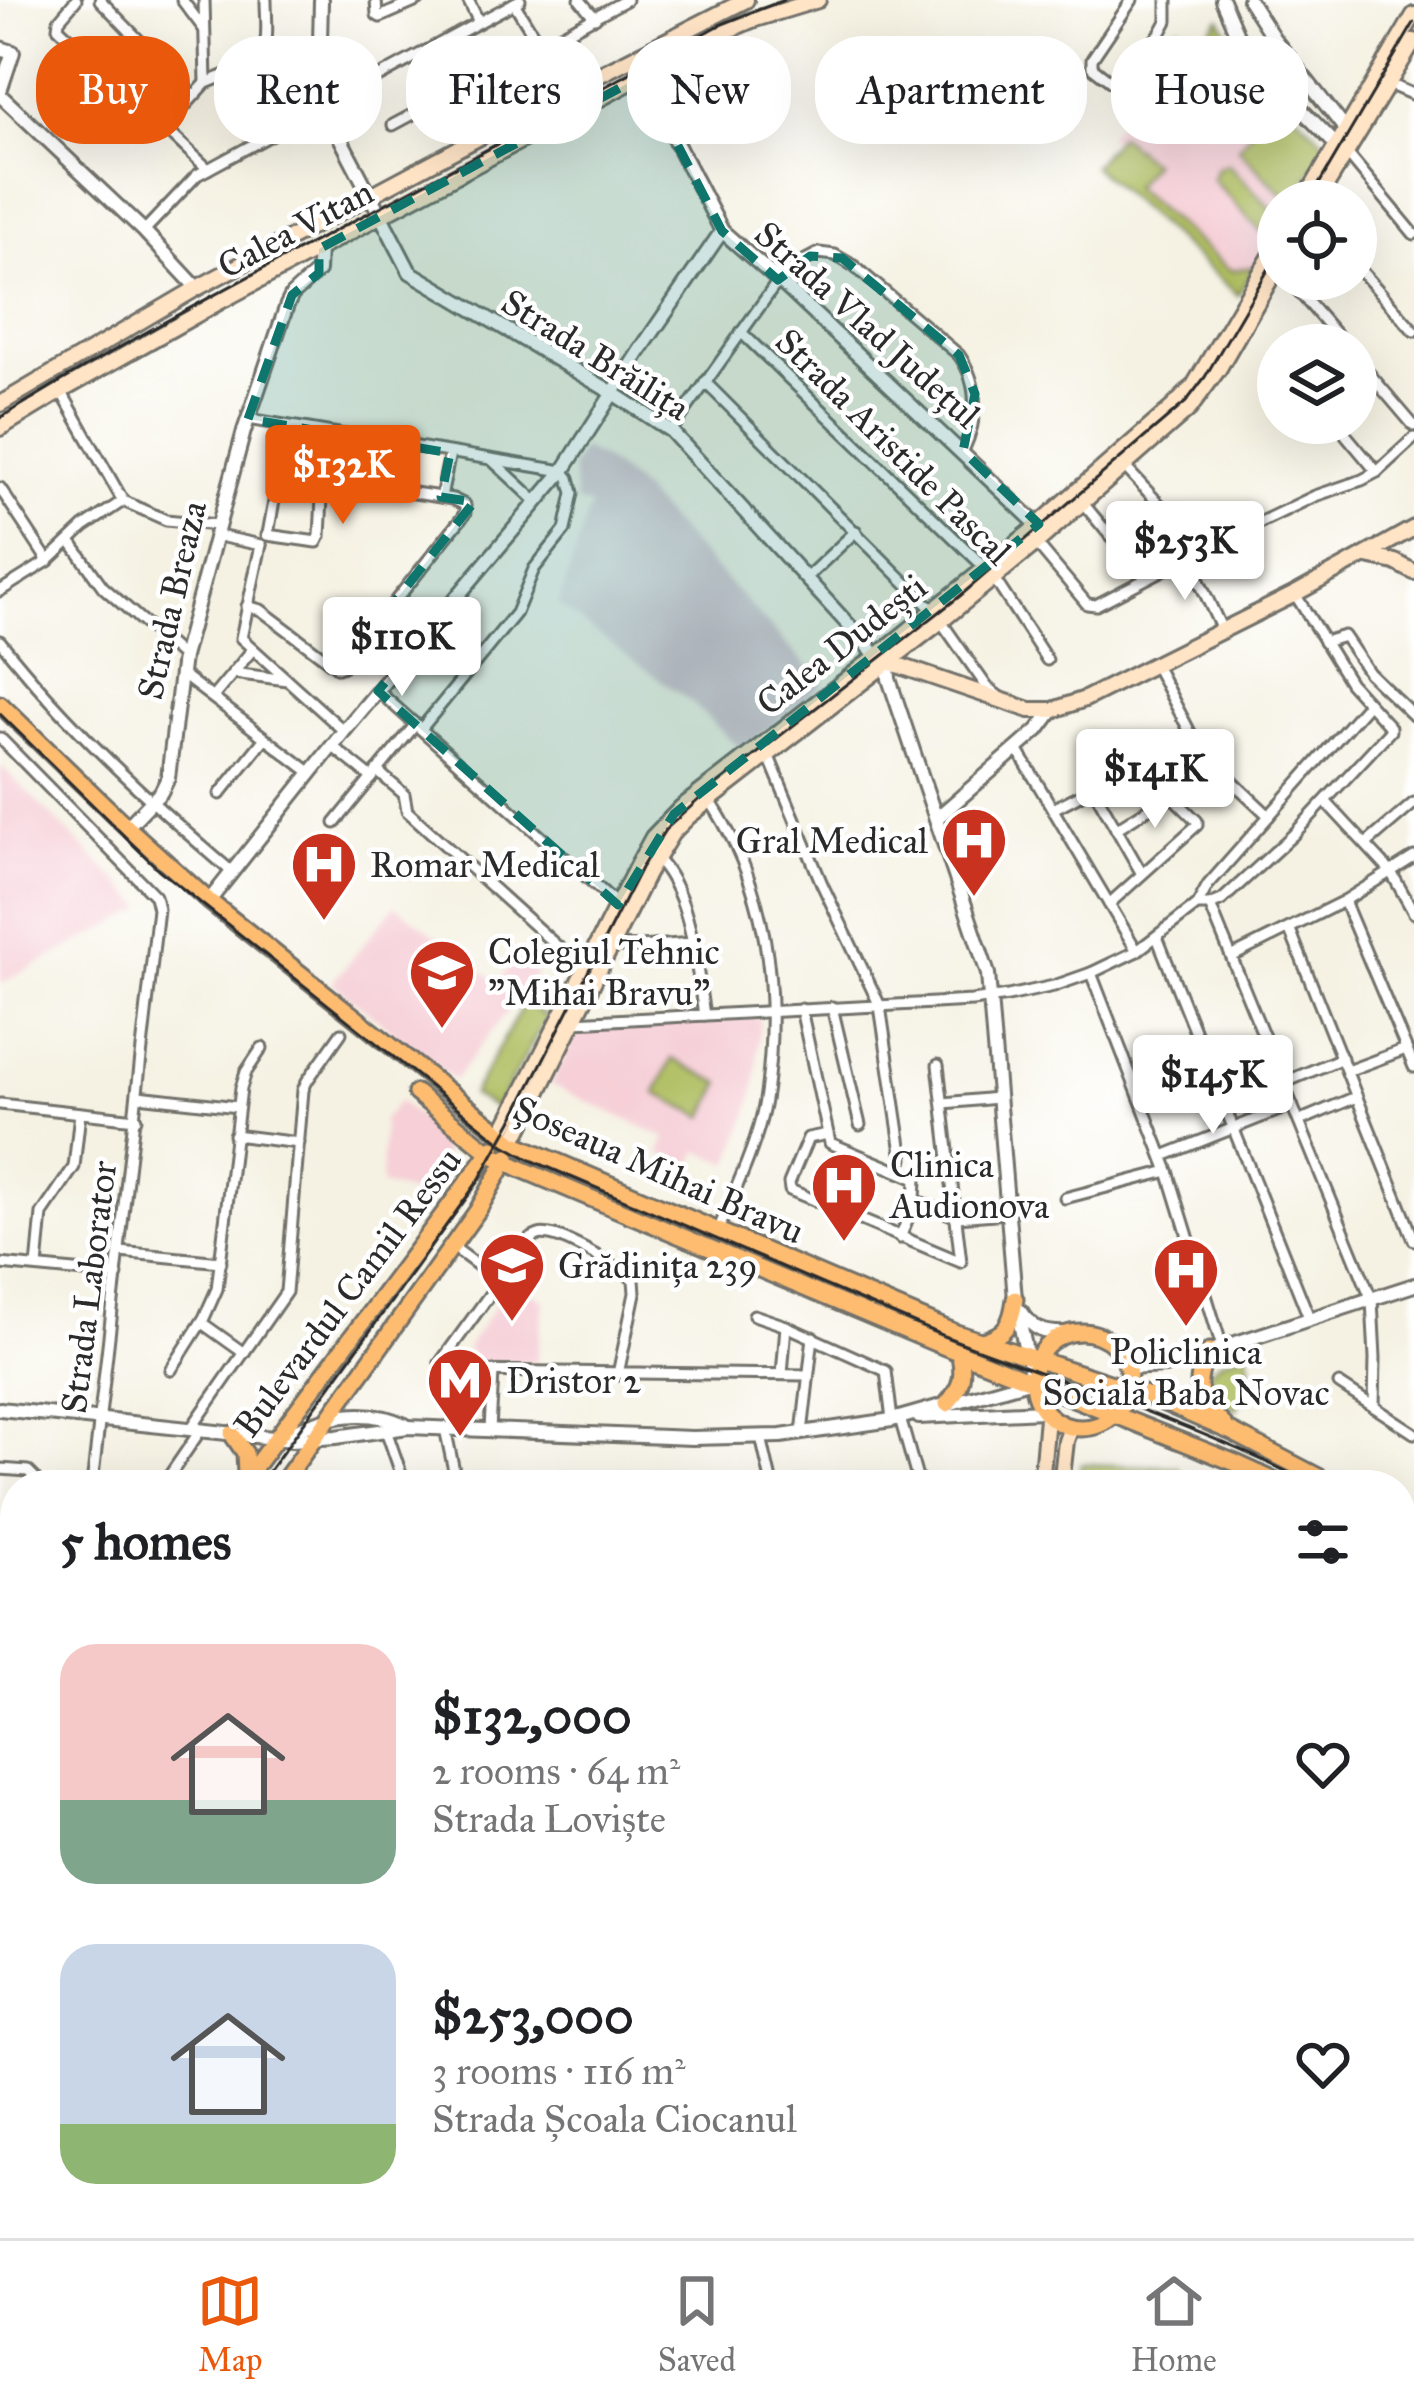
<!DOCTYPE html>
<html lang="en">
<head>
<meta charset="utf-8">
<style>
	body { margin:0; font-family:"IM FELL Great Primer",serif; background:#f2f2f2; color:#202124; height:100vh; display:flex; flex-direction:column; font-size:45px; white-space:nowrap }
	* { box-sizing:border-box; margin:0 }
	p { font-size:39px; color:#757577 }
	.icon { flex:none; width:66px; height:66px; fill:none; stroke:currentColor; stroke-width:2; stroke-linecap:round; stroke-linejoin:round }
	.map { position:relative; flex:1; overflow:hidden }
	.sheet { position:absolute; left:0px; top:1470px; width:1416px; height:768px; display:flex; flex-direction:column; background:#fff; border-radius:48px 48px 0 0; box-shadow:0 12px 48px #0002 }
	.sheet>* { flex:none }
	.hud { position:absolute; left:36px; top:36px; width:1344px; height:108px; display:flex; gap:24px }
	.fabs { position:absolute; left:1257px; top:180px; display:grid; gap:24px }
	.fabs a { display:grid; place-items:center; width:120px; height:120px; border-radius:50%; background:#fff; box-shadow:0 12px 48px #0002; font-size:60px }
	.price { position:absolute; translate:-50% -102px; padding:0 27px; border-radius:12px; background:#fff; color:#222; font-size:39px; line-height:78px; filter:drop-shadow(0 3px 6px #0008) }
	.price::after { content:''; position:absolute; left:50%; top:72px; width:36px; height:27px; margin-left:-18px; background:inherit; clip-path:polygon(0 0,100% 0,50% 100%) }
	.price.current { background:#ea580c; color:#fff }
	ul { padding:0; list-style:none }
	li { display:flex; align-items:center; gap:36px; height:300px; padding:0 60px }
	li span { display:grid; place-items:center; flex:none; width:336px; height:240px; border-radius:36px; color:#555 }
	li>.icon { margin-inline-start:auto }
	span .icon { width:144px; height:144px; fill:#fffc; stroke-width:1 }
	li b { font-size:51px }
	h2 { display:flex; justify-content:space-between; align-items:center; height:144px; padding:0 60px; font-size:51px }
	.tag { padding:0 42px; border-radius:48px; background:#fff; box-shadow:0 12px 48px #0002; font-size:42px; line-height:108px }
	.tag.current { background:#ea580c; color:#fff }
	.dock { display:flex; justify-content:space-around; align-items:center; height:168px; border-top:3px solid #e0e0e0; background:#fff; font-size:33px; color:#757577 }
	.dock a { display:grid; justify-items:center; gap:6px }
	.dock .current { color:#ea580c }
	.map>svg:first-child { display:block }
	.built { fill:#f6cfd7 }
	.industrial { fill:#d1bdc9 }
	.green { fill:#afbe61; stroke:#6d7446; stroke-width:3 }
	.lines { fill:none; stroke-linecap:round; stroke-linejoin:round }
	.minor-casing { stroke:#72716b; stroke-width:15 }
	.tertiary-casing { stroke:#72716b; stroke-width:18 }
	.secondary-casing { stroke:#72716b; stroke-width:20 }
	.primary-casing { stroke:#72716b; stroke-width:21 }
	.minor { stroke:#fff; stroke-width:9 }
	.tertiary { stroke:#fff; stroke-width:12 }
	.secondary { stroke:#ffe4c6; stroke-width:14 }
	.primary { stroke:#febc70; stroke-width:15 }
	.tram { stroke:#2b2b2b; stroke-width:3 }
	.marked { fill:#0f766e; fill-opacity:0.2; stroke:#0f766e; stroke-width:9; stroke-dasharray:24 15; stroke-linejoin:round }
	.labels { text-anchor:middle; stroke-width:9; stroke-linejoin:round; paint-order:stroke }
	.street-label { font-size:36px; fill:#2b2b2b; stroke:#fff }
	.poi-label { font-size:36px; fill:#2b2b2b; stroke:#fff; text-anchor:start }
</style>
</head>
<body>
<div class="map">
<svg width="1414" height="2238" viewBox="0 0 1414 2238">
	<rect width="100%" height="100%" fill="#fff"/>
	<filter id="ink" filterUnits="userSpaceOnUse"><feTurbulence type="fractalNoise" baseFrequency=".00833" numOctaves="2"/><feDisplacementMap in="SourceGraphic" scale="24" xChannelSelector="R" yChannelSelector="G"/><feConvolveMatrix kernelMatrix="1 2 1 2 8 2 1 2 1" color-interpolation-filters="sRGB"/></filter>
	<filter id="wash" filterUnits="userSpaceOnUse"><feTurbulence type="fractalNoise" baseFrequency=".004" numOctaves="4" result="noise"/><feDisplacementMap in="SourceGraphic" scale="48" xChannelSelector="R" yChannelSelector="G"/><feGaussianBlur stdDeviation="2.7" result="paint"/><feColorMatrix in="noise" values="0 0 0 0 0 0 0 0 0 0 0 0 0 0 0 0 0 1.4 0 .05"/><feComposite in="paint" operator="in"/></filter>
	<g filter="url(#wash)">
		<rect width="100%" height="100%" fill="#f5f2e3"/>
		<g class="built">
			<polygon points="1220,18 1248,66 1328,145 1294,201 1278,201 1278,228 1238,295 1093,166 1113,142 1107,135 1124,115 1114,106 1178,26 1199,43"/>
			<polygon points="0,765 145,908 0,984"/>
			<polygon points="395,905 497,982 517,959 536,974 454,1080 332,983"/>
			<polygon points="756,1017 760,1020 755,1087 748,1117 730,1164 699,1151 691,1168 659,1153 666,1138 550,1084 578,1029"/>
			<polygon points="399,1101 444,1138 442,1183 432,1198 381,1185 383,1120"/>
			<polygon points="511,1281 544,1300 536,1363 476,1363 467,1348"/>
			<polygon points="1401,1577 1414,1585 1414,1875 1401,1874"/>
			<polygon points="2,2022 13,2032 12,2047 15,2048 15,2165 0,2150"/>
		</g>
		<polygon class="industrial" points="581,449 603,459 633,482 824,684 742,751 692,703 558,605 590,506 576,502 572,468"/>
		<g class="green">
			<polygon points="1220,18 1248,66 1328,145 1294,201 1289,201 1238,148 1256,125 1186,65 1173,79 1150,61 1178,26 1199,43"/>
			<polygon points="1119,135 1152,163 1133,187 1226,267 1232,270 1255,267 1238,295 1093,166"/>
			<polygon points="1228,164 1278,215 1278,228 1270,241 1212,179 1217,168"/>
			<polygon points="524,1003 547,1017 496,1108 472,1095"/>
			<polygon points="672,1059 721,1083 705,1117 656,1093"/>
			<path d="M1248 1351 1251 1377 1236 1410 1211 1394 1206 1382C1213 1358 1227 1359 1248 1351Z"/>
			<polygon points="1081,1464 1178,1467 1182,1485 1079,1485"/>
			<polygon points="318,2223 654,2223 654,2226 578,2238 326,2238"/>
		</g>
	</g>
	<g filter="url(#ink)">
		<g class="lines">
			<defs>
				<g id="minor">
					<polyline points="76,0 59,20 58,27 208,169"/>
					<polyline points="100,0 193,96"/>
					<polyline points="182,0 204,29"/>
					<polyline points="204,0 206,83"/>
					<polyline points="376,0 377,15 380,17 419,0"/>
					<polyline points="468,0 479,22"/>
					<polyline points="580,0 595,18"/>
					<polyline points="1132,0 1092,59 1092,67 1114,84 1122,82 1161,32 1167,21 1167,0"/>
					<polyline points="514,3 541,47"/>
					<polyline points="455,36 479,78"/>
					<polyline points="1386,83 1414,95"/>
					<polyline points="393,125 626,0"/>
					<path d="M164 129 206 83 256 63C271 48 266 21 266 0"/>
					<polyline points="1346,152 1414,234"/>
					<polyline points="144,231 197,175 520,0"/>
					<polyline points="1356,265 1414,331"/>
					<polyline points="1288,279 1345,345"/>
					<polyline points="741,332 980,563 997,583 1047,660"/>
					<polyline points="1356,358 1414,426"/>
					<polyline points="705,382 933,610 987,687 998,696"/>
					<polyline points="61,391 123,501"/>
					<polyline points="1356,402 1376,382"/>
					<polyline points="248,419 563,471 569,478 573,493 565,530 534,569 516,613 421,729"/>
					<polyline points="1342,423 1346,435 1377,472"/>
					<path d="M671 431 773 288 800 263 819 253 835 255 854 266 959 355C980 385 978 418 963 451"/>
					<polyline points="493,461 537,502"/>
					<polyline points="1124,466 1187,534 1190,541 1188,557 1222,630"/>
					<polyline points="0,488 48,561"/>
					<polyline points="441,497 450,453"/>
					<polyline points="123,501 166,520 217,525"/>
					<polyline points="1082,502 1145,578"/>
					<polyline points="268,534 278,479 285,473 453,499 465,505 465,513 461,519 364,640 397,668"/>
					<polyline points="214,535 261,545"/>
					<polyline points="267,535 317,542 320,536 323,479 332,434"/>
					<polyline points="70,541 103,587 183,657"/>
					<polyline points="1036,543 1087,604 1096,605 1188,557 1315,496 1362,480 1377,472 1414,438"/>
					<polyline points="261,545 241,638 344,731"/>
					<polyline points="805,579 856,531"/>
					<polyline points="0,591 48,561 84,527 123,501"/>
					<polyline points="247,606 261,610 338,668 343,666 364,640"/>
					<path d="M0 641C67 726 150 802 232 872"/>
					<polyline points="1324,642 1344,636 1369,673 1414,716"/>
					<polyline points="1154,663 1192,736 1235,784 1269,816"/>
					<polyline points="180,673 311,773"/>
					<polyline points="233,673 287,680"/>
					<polyline points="378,691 620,907"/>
					<polyline points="213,697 253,649"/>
					<polyline points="0,738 155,896 158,909 92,1485"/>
					<polyline points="332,746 372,778"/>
					<polyline points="1017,749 1137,951"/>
					<polyline points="767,752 822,884 880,1006 903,1159"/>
					<polyline points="377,771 404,794 407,811 587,973"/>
					<polyline points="1093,788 1142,874"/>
					<polyline points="220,794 265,738"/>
					<path d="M709 799C760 875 776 965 770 1055 768 1077 767 1098 761 1119 751 1158 733 1194 718 1231"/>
					<polyline points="1326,802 1391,872 1414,913"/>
					<polyline points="1053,809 1192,736"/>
					<polyline points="335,823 416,724"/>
					<polyline points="1116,829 1170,795"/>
					<polyline points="1366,844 1414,803"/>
					<path d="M655 857C692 893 696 966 704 1015"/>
					<polyline points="1344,901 1414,1067"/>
					<polyline points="1109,904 1197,825 1197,821 1139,764"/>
					<polyline points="1197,905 1208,885 1367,705"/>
					<polyline points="1210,905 1372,1300 1375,1358 1374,1407"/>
					<polyline points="1290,930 1414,1240"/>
					<polyline points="1157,937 1310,1320"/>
					<polyline points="610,946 640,947 693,943"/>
					<polyline points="1233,956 1344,901 1414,857"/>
					<polyline points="1091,973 1168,1171 1222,1347"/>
					<polyline points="832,1007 860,1125"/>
					<polyline points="801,1009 830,1143 916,1179 915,1200"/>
					<polyline points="574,1022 972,1001 1008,996 1054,986 1091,973 1137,951 1197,905 1210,905 1222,900 1293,835 1390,731 1390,727 1350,683 1295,594"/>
					<polyline points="1347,1071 1406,1049"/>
					<polyline points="1283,1083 1342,1058"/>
					<polyline points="138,1096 238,1107"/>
					<polyline points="944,1103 997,1098"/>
					<polyline points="0,1104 136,1119"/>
					<polyline points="1299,1121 1356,1097"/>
					<polyline points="828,1134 808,1138 789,1183 790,1190 961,1262 938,1065"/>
					<polyline points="234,1135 299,1143"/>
					<polyline points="1163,1156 1292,1105"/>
					<polyline points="1065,1198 1168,1171"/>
					<polyline points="900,1238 915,1200 957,1217 1007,1213"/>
					<polyline points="453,1247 499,1281"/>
					<polyline points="120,1252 221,1262"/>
					<polyline points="0,1264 117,1275"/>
					<polyline points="37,1267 42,1214 74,1167 80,1113"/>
					<polyline points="754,1315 786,1326 886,1371 892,1420"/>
					<polyline points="202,1323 244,1353"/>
					<polyline points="171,1370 204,1318 217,1289 241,1088 246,1072 262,1048"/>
					<path d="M618 1374 635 1293 634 1280C619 1267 568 1238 550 1235 539 1233 539 1235 530 1239L440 1363 445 1369 467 1371 807 1375"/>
					<polyline points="782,1374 786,1326"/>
					<polyline points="1339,1384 1414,1433"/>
					<polyline points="900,1418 919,1485"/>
					<polyline points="445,1428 457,1485"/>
					<polyline points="190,1430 286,1292 303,1090 307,1081 341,1033"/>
					<polyline points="386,1430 405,1485"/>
					<polyline points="490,1430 493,1372"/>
					<polyline points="802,1433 813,1337"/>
					<polyline points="761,1437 772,1485"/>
					<polyline points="0,1469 28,1471 35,1478 34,1485"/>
					<polyline points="163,1485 200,1431"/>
					<polyline points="0,1614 15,1592"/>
					<polyline points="0,1731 15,1755"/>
					<polyline points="1401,1893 1414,1894"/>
					<polyline points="1401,1948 1414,1949"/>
					<polyline points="1401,2126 1406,2122 1414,2032"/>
					<polyline points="1401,2177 1414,2178"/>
					<polyline points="310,2223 318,2238"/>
					<polyline points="1379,2223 1414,2225"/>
					<polyline points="631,2238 690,2224 794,2234"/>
					<polyline points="907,2238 908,2223"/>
					<polyline points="1118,2238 1119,2223"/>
					<polyline points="1214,2238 1215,2223"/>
					<polyline points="1332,2238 1334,2223"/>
				</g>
				<g id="tertiary">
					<polyline points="321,0 319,84 321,101 410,272 613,393 671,431 877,656"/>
					<polyline points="1222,0 1238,37 1256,63 1340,149"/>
					<polyline points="1249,0 1274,39 1342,125 1347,139"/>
					<polyline points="0,48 13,52 0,91"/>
					<polyline points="632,58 722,231 788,289 1042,529"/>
					<polyline points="0,95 144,231 197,288"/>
					<polyline points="937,818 1038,730 1053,710"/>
					<polyline points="127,827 161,792 168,778 183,657 244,431 287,305 292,295 318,271 319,249"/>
					<polyline points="209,901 344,731 563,471 639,352 722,231"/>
					<path d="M1021 1311C1033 1331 1046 1334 1068 1333"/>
					<polyline points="1128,1368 1165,1366 1414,1285"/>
					<polyline points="0,1409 292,1440 336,1437 408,1427 692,1438 781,1436 892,1420 1032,1380 1015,1299 988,974 889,679 888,663"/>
					<polyline points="919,1417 1042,1411"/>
					<path d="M276 1439C318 1419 360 1404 405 1425"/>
				</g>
				<g id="secondary">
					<polyline points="1304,201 1414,15"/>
					<polyline points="1317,201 1414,41"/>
					<polyline points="0,404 197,288 534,108 746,0"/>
					<polyline points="0,428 61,391 219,302 726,31 752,20 818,0"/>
					<polyline points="1367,556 1395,562 1414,572"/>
					<polyline points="883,660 1030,710 1053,710 1085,699 1295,594 1414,528"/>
					<polyline points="501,1135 637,866 653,837 681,808 877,656 1028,534 1173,407 1193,387 1278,244"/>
					<polyline points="513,1143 648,872 672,833 689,816 941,621 1036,543 1189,409 1219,368 1278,266"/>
					<polyline points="1041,1485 1047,1417"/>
					<polyline points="1061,1485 1066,1441 1071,1427"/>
					<polyline points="0,2164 15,2178"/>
					<polyline points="0,2190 15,2204"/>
					<polyline points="35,2223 51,2238"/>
					<polyline points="63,2223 79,2238"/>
					<polyline points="988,2238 989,2223"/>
					<polyline points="1006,2238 1007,2223"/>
				</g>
				<g id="primary">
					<polyline points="0,704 127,827 209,901 513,1143 956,1333 1146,1395 1232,1432 1334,1485"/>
					<polyline points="416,1093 493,1155 519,1168 938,1344 1238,1464 1284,1485"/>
					<circle cx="1081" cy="1380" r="48"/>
					<path d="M982 1341C1006 1335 1012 1323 1015 1299"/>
					<path d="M1210 1351C1190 1385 1198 1400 1225 1426"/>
					<path d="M947 1404C962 1387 965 1374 959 1352"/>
					<polyline points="232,1434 245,1453 246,1475"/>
					<polyline points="241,1485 493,1148"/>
					<polyline points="281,1485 478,1210 508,1157"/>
					<polyline points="1401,1526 1414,1535"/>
					<polyline points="1401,1555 1414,1563"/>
					<polyline points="0,1821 15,1800"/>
					<polyline points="0,1880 15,1860"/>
				</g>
			</defs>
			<use href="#minor" class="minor-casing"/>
			<use href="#tertiary" class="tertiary-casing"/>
			<use href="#secondary" class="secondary-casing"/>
			<use href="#primary" class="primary-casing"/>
			<use href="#minor" class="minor"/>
			<use href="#tertiary" class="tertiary"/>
			<use href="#secondary" class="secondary"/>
			<use href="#primary" class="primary"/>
			<g class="tram">
				<polyline points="1309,201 1414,23"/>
				<path d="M0 418C129 338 264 268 399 197 506 140 613 82 720 25L784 0"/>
				<path d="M0 714 158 869 504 1145 531 1160 944 1336C1068 1385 1194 1423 1313 1485"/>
				<polyline points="259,1485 479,1180 512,1121 641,868 665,830 705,794 960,596 1186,402 1205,377 1278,253"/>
				<polyline points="1401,1544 1414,1552"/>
				<polyline points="0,1849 15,1828"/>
				<polyline points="0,2175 15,2189"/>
				<polyline points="45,2223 61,2238"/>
			</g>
		</g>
	</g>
	<path class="marked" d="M642 76 722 231 778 280 810 256 842 258 959 355 975 394 963 451 1039 524 674 814 618 905 378 691 397 668 364 640 474 502 441 497 450 453 248 419 292 295 319 273V249Z"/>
	<defs>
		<symbol id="hospital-pin" viewBox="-11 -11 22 30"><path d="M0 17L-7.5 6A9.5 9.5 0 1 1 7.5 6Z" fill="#c8321e" stroke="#fff"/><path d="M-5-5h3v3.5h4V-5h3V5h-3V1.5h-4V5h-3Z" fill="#fff"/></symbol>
		<symbol id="university-pin" viewBox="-11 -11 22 30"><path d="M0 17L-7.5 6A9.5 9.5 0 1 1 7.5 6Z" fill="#c8321e" stroke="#fff"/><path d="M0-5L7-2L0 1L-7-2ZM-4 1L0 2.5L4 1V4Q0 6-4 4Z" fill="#fff"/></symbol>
		<symbol id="school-pin" viewBox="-11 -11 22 30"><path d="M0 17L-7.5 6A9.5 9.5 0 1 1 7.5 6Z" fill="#c8321e" stroke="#fff"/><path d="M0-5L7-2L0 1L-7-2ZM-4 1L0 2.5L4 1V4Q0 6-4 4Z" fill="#fff"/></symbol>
		<symbol id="metro-pin" viewBox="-11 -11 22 30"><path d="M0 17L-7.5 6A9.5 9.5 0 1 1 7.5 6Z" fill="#c8321e" stroke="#fff"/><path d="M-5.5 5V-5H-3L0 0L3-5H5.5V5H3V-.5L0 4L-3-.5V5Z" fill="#fff"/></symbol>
	</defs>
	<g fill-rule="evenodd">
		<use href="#hospital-pin" x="936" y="802" width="76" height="104"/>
		<use href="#hospital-pin" x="286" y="826" width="76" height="104"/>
		<use href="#university-pin" x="404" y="934" width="76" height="104"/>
		<use href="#hospital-pin" x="806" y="1147" width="76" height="104"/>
		<use href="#school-pin" x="474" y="1227" width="76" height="104"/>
		<use href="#hospital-pin" x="1148" y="1232" width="76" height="104"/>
		<use href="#metro-pin" x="422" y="1342" width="76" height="104"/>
	</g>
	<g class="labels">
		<g class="street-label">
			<text transform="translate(295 228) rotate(-28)" y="13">Calea Vitan</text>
			<text transform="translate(868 324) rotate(42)" y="13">Strada Vlad Județul</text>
			<text transform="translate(596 354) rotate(32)" y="13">Strada Brăilița</text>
			<text transform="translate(894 446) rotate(45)" y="13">Strada Aristide Pascal</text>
			<text transform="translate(171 600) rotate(-77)" y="13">Strada Breaza</text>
			<text transform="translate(841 644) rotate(-38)" y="13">Calea Dudești</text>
			<text transform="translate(659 1169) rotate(24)" y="13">Șoseaua Mihai Bravu</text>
			<text transform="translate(88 1287) rotate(-83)" y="13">Strada Laborator</text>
			<text transform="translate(347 1292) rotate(-53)" y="13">Bulevardul Camil Ressu</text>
		</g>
		<g class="poi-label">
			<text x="928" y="853" text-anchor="end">Gral Medical</text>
			<text x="370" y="877">Romar Medical</text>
			<text x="488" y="964">Colegiul Tehnic<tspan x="488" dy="41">"Mihai Bravu"</tspan></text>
			<text x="890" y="1177">Clinica<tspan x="890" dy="41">Audionova</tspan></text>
			<text x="558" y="1278">Grădinița 239</text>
			<text x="1186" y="1364" text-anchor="middle">Policlinica<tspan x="1186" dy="41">Socială Baba Novac</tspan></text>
			<text x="506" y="1393">Dristor 2</text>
		</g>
	</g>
</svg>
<div class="fabs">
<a><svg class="icon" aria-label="locate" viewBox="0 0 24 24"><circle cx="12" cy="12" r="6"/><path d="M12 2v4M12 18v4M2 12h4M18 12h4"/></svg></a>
<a><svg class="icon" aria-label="layers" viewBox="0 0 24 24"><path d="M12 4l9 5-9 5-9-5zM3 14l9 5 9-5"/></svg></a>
</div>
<b class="price current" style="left:343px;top:527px">$132K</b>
<b class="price" style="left:1185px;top:603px">$253K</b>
<b class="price" style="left:402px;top:699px">$110K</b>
<b class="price" style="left:1155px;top:831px">$141K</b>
<b class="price" style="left:1213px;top:1137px">$145K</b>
<div class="hud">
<a class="tag current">Buy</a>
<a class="tag">Rent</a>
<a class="tag">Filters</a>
<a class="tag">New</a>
<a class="tag">Apartment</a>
<a class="tag">House</a>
</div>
<section class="sheet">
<h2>5 homes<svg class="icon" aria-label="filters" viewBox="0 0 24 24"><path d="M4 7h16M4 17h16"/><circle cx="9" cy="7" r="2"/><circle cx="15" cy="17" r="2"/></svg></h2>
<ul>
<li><span style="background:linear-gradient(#f6c9c9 65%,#7fa58c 0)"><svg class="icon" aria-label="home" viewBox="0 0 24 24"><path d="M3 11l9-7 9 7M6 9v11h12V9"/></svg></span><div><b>$132,000</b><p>2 rooms · 64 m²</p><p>Strada Loviște</p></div><svg class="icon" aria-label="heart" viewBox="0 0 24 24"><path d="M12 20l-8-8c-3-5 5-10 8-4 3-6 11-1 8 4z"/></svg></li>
<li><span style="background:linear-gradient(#c9d6e8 75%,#8fb573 0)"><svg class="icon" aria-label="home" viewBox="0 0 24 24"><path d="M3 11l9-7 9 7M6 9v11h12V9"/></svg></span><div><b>$253,000</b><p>3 rooms · 116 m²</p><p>Strada Școala Ciocanul</p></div><svg class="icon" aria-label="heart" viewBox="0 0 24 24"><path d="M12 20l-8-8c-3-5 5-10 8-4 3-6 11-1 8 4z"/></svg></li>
</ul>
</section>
</div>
<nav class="dock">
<a class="current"><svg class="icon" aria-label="map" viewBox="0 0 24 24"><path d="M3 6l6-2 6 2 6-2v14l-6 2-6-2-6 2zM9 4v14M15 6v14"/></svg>Map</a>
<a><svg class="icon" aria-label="saved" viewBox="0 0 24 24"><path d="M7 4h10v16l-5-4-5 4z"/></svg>Saved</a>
<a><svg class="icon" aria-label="home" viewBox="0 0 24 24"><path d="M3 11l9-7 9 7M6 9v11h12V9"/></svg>Home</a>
</nav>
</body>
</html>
